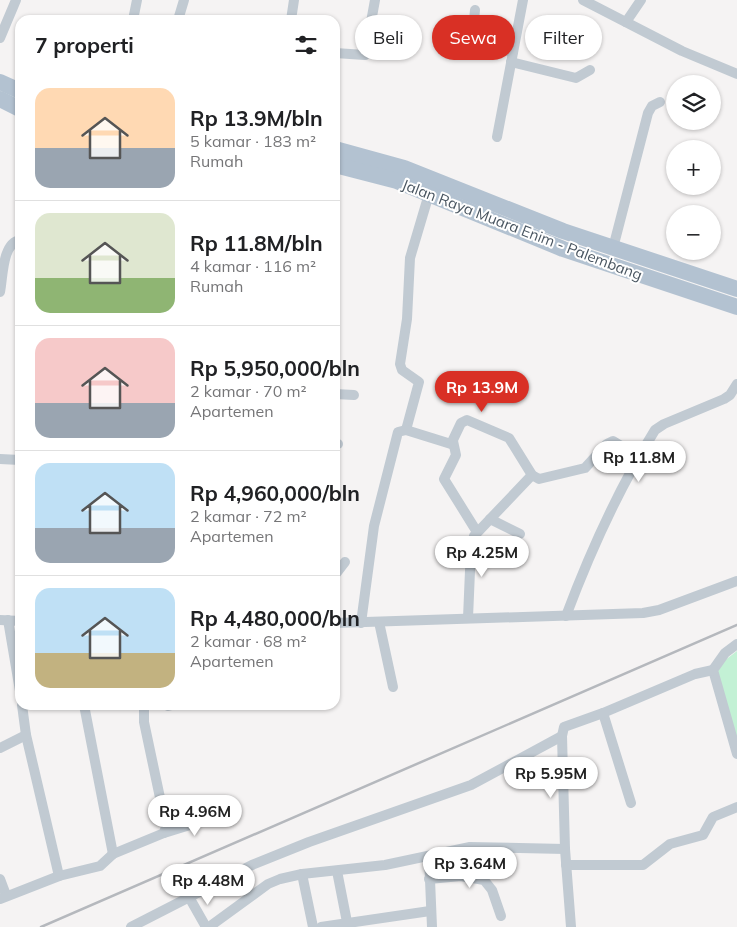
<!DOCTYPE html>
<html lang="id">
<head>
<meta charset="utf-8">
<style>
	body { margin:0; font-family:Mulish,sans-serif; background:#f2f2f2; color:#202124; height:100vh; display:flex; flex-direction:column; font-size:19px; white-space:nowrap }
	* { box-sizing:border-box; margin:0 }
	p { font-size:16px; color:#757577 }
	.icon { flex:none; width:28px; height:28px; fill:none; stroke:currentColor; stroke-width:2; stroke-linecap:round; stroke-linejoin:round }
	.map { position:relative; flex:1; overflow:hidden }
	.panel { position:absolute; left:15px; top:15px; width:325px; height:695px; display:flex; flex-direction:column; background:#fff; border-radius:15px; box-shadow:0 1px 4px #0004 }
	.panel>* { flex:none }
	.banner { position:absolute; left:355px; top:15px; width:306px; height:45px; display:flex; gap:10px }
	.fabs { position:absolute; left:666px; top:75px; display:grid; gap:10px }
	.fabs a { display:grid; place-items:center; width:55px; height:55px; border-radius:50%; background:#fff; box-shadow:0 1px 4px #0004; font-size:25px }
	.price { position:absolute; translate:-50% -42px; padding:0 11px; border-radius:18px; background:#fff; color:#222; font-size:16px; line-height:32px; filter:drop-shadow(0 1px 2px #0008) }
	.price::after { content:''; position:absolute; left:50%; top:30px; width:15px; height:11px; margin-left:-8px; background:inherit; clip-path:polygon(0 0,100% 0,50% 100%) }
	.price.active { background:#d93025; color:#fff }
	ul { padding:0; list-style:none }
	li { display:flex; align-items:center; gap:15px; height:125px; padding:0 20px }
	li+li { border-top:1px solid #e0e0e0 }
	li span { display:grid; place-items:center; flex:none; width:140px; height:100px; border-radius:15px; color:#555 }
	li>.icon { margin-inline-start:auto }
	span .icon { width:60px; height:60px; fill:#fffc; stroke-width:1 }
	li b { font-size:21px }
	h2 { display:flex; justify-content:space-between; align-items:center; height:60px; padding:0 20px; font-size:21px }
	.tag { padding:0 18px; border-radius:22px; background:#fff; box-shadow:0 1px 4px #0004; font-size:18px; line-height:45px }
	.tag.active { background:#d93025; color:#fff }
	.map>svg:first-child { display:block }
	.green { fill:#c3f1d5 }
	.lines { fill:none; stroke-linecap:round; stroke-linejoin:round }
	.minor { stroke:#c1cad2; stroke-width:10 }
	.primary { stroke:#b3c2d1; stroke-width:16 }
	.rail { stroke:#b5b8bd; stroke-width:2.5 }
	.labels { text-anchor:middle; stroke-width:4; stroke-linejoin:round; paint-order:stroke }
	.street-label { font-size:15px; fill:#4a5661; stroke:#fff }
</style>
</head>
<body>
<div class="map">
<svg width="737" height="927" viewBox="0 0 737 927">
	<rect width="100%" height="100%" fill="#f5f3f3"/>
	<polygon class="green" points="737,651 737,752 715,676 724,661"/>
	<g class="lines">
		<g class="minor">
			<polyline points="583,0 682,51 737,74"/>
			<polyline points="475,10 472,40 478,44 513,52"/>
			<polyline points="133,20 137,0"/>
			<polyline points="178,20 184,0"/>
			<polyline points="291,20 294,0"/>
			<polyline points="626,22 641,0"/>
			<polyline points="0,38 16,0"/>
			<polyline points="335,53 365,55 375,0"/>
			<polyline points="511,62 576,78 590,70"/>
			<polyline points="497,137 523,0"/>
			<polyline points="613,248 648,113 652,106 660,102"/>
			<path d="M0 292C3 278 2 243 20 240"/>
			<polyline points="335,394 354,395"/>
			<polyline points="406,430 419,382 402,370 400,364 407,319 410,258 429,194"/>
			<polyline points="453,441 456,455 444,479 477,532"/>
			<polyline points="335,444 338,444"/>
			<polyline points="0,459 20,460"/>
			<polyline points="490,519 520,534"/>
			<polyline points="335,575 345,562"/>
			<path d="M566 616C590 552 619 488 655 430L664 424 724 399 730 395 737 384"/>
			<polyline points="468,618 471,547 474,536 532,475"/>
			<polyline points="0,620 20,621"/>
			<polyline points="8,620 20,691"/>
			<polyline points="379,622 393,687"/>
			<polyline points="335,623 643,613 659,610 737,581"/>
			<polyline points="361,623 374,526 398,432 406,430 451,444 461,423 467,420 509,438 532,475 539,479 585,468 607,444 613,441 639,457"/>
			<polyline points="737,644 725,653 713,670 737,754"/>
			<polyline points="22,705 26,735 59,876"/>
			<polyline points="84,705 113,854"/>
			<polyline points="168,706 172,705"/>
			<polyline points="603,713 631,803"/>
			<polyline points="0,748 26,735"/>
			<polyline points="164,833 219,816"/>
			<polyline points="429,856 432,927"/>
			<polyline points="566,865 643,865 670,844 703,835 713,817 737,807"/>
			<polyline points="337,871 347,922"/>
			<polyline points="302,874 313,927"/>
			<polyline points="0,879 6,895"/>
			<polyline points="429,879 461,876 484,880 492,890 501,916"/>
			<polyline points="189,897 206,927"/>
			<polyline points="0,899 59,876 100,866 113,854 164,833 166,826 144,722 144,705"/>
			<polyline points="131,927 252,865 309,842 471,785 562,736"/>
			<polyline points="209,927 268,884 280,879 302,874 385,865 470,847 565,849"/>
			<polyline points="321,927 430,911"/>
			<polyline points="571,927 565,849 562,736 564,727 603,713 695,674 713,670"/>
		</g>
		<g class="primary">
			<polyline points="0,82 20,91"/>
			<polyline points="0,99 20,109"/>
			<polyline points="335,149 404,168 563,231 737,289"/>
			<polyline points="335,165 397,181 563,249 737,307"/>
		</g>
		<polyline class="rail" points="41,927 737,625"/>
	</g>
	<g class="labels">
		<g class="street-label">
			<text transform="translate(522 230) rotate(21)" y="5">Jalan Raya Muara Enim - Palembang</text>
		</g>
	</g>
</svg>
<div class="fabs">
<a><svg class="icon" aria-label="layers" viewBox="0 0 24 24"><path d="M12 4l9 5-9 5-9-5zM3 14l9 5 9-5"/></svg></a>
<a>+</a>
<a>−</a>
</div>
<b class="price active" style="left:482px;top:413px">Rp 13.9M</b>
<b class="price" style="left:639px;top:483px">Rp 11.8M</b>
<b class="price" style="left:482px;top:578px">Rp 4.25M</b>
<b class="price" style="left:551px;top:799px">Rp 5.95M</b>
<b class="price" style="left:195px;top:837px">Rp 4.96M</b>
<b class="price" style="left:470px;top:889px">Rp 3.64M</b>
<b class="price" style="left:208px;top:906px">Rp 4.48M</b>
<div class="banner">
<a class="tag">Beli</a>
<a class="tag active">Sewa</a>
<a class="tag">Filter</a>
</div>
<section class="panel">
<h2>7 properti<svg class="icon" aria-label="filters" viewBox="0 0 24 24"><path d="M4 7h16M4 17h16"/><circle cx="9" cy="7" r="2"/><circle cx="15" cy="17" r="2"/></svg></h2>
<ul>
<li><span style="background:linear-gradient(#ffd9b3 60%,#9aa5b1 0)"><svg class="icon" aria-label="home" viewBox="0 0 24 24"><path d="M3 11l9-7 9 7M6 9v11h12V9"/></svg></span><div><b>Rp 13.9M/bln</b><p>5 kamar · 183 m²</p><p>Rumah</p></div></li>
<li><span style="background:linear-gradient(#dfe7d0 65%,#8fb573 0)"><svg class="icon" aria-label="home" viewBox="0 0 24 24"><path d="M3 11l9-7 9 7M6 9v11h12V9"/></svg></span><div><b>Rp 11.8M/bln</b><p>4 kamar · 116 m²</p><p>Rumah</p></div></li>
<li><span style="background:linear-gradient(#f6c9c9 65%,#9aa5b1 0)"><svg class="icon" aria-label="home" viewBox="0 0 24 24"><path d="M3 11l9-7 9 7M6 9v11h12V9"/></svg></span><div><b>Rp 5,950,000/bln</b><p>2 kamar · 70 m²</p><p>Apartemen</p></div></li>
<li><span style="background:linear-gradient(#bfe0f5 65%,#9aa5b1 0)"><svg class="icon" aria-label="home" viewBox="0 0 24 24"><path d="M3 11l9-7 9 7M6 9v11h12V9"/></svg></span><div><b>Rp 4,960,000/bln</b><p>2 kamar · 72 m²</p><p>Apartemen</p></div></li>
<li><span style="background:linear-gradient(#bfe0f5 65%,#c2b280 0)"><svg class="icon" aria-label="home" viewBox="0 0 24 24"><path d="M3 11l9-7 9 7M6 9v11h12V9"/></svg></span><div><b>Rp 4,480,000/bln</b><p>2 kamar · 68 m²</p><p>Apartemen</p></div></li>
</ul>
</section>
</div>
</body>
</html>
